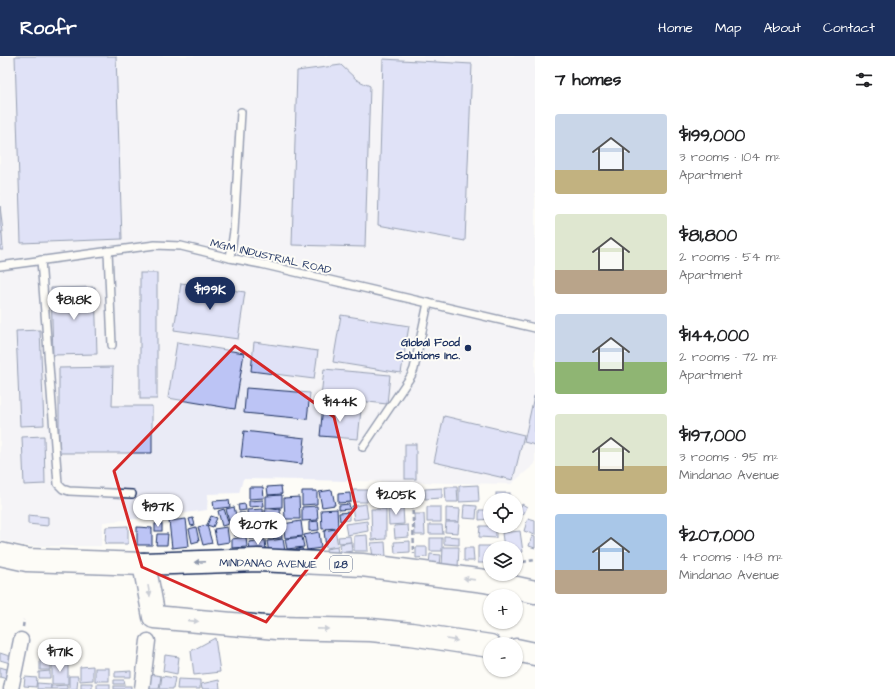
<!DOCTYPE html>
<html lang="en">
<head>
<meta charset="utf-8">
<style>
	body { margin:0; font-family:"Architects Daughter",sans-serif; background:#f6f6f6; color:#202124; height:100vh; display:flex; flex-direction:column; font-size:15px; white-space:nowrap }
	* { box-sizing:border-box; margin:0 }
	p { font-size:13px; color:#757577 }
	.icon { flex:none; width:22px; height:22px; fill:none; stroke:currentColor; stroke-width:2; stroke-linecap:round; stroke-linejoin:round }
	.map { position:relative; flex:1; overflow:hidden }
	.panel { display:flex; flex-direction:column; background:#fff; width:360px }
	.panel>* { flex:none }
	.controls { position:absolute; left:483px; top:437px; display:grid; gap:8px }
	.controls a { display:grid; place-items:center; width:40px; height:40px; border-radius:50%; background:#fff; box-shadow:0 1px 3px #0004; font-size:20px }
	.price { position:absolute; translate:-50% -34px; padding:0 9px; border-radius:14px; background:#fff; color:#222; font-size:13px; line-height:26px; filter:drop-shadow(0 1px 2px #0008) }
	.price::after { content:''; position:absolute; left:50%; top:24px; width:12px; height:9px; margin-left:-6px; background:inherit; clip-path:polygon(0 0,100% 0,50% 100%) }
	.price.active { background:#1b2f5e; color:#fff }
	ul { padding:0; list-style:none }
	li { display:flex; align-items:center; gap:12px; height:100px; padding:0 20px }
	li span { display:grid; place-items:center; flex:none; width:112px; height:80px; border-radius:4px; color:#555 }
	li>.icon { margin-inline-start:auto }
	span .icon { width:48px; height:48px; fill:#fffc; stroke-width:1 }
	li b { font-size:17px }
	h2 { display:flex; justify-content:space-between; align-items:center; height:48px; padding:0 20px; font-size:17px }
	header { display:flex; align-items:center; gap:24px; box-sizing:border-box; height:56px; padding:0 20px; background:#1b2f5e; color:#fff }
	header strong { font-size:19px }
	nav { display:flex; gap:22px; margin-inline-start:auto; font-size:14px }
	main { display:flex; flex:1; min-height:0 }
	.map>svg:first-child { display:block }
	.built { fill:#eaebf6 }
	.building { fill:#bcc4f5; stroke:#1b2f5e }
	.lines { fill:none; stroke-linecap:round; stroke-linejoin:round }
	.service-casing { stroke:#1b2f5e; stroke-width:10 }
	.minor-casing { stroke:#1b2f5e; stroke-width:17 }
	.primary-casing { stroke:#1b2f5e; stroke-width:25 }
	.path { stroke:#1b2f5e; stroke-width:2.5; stroke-dasharray:4 3; stroke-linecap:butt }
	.service { stroke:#fdfcf7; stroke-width:7 }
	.minor { stroke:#fdfcf7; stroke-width:14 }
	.primary { stroke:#fdfcf7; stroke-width:22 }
	.oneway { fill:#8c96aa }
	.marked { fill:none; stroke:#d62828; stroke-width:3; stroke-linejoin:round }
	.poi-dot { fill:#1b2f5e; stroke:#fdfcf7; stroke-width:1.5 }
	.labels { text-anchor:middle; stroke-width:4; stroke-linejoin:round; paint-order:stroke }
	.shield { fill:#fdfcf7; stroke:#5f6c8c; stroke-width:1 }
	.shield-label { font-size:10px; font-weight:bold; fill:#1b2f5e }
	.street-label { font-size:11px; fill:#1b2f5e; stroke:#fdfcf7 }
	.poi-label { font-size:11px; font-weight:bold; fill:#1b2f5e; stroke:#fdfcf7; text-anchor:end }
</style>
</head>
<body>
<header>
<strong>Roofr</strong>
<nav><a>Home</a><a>Map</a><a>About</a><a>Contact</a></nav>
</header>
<main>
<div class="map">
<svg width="535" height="633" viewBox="0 0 535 633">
	<rect width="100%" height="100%" fill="#fdfcf7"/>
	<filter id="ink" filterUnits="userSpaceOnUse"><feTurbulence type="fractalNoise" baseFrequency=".025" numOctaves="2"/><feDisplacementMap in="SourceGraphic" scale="8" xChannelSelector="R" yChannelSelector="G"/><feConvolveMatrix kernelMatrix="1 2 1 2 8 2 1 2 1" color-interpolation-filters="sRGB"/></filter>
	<g filter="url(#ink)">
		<polygon class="built" points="0,0 535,0 535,408 511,428 243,423 239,437 208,438 207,454 156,461 103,466 101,490 27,490 0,484"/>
		<g class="building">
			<polygon points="15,0 116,0 122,183 21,187"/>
			<polygon points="383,3 472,8 465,185 378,169"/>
			<polygon points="341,9 357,24 370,30 365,191 292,189 297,15"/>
			<polygon points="0,150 3,176 0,176"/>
			<polygon points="0,177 2,177 3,194 0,194"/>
			<rect x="140" y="217" width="17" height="126"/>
			<polygon points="181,227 245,236 238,283 174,274"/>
			<polygon points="95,231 97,298 53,299 51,232"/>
			<polygon points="341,259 409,270 401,317 333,306"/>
			<polygon points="40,274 44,369 20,370 16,275"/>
			<polygon points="177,286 244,297 235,353 168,342"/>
			<polygon points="254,286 318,295 314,323 251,315"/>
			<polygon points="113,311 112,350 152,350 152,397 59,397 59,312"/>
			<polygon points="324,313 390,319 387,348 321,341"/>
			<polygon points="246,332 310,337 307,363 244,357"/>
			<polygon points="534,340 535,340 535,389 524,386"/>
			<polygon points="323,350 361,354 358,383 320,380"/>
			<polygon points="444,360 524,379 513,424 434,406"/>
			<polygon points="244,375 305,382 302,408 241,401"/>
			<polygon points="44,380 45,428 24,429 22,381"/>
			<rect x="405" y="388" width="11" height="35"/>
			<polygon points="478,429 479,445 459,446 459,430"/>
			<polygon points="281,430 282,438 268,439 267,431"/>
			<polygon points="249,431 263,431 264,442 249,443"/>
			<polygon points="386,431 387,448 372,449 371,433"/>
			<polygon points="445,431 457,431 458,446 446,446"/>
			<polygon points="442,432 442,442 425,443 425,433"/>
			<polygon points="403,433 404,448 390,449 388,435"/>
			<polygon points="332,434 335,449 322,451 319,436"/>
			<polygon points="353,434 367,434 367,446 354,446"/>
			<polygon points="302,435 317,435 317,448 302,449"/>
			<polygon points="413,436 422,436 422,447 414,447"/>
			<polygon points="350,437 351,446 338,447 338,438"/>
			<rect x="496" y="437" width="14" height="7"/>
			<polygon points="282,439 282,451 266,452 266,440"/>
			<polygon points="299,441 300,463 285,463 284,442"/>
			<polygon points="229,444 230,451 214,453 213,445"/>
			<polygon points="263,444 264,450 249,451 249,445"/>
			<polygon points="245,448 246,454 239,455 238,449"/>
			<polygon points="349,448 350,453 339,454 339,449"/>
			<polygon points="366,448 368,462 354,464 352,450"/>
			<polygon points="522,448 527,451 523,459 517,457"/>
			<polygon points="464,449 477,450 476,463 463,462"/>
			<polygon points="317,450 318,464 302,465 302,451"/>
			<polygon points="234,451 237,463 229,465 226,453"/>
			<polygon points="403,451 404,468 389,469 388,452"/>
			<rect x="427" y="451" width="14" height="15"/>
			<polygon points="280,452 281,467 266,468 265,454"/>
			<polygon points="446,452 460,453 459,466 446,466"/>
			<polygon points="224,453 229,468 222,470 218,455"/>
			<polygon points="263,453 264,469 248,470 247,454"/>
			<polygon points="337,453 338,472 322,473 321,454"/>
			<polygon points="371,453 386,453 386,483 372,484"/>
			<polygon points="479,454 490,454 490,463 479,464"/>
			<polygon points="349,456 349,464 340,465 339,457"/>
			<polygon points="239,457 245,457 245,462 239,463"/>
			<polygon points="414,458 424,458 425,479 415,479"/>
			<polygon points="28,459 48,461 48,470 28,468"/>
			<polygon points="211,460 217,462 213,471 207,469"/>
			<polygon points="193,462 195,469 191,470 189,463"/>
			<polygon points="528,462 535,464 535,479 524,475"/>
			<polygon points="186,463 189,490 172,492 169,465"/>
			<polygon points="301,465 303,480 285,482 283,468"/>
			<polygon points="318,465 319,474 309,475 309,466"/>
			<polygon points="367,465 368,475 347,479 345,468"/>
			<polygon points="446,466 459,466 458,477 445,476"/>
			<rect x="155" y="468" width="7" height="7"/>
			<polygon points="207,469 212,487 203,489 198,471"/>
			<polygon points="281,469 282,482 268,483 267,471"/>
			<polygon points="408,469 409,481 395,482 394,470"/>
			<polygon points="429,469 442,469 443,478 429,478"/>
			<polygon points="128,470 128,488 105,488 106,471"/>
			<polygon points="246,470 246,480 235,480 234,471"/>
			<polygon points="480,470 496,470 496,482 479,481"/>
			<polygon points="137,471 152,472 152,489 137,489"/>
			<polygon points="196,471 199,485 192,487 189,473"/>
			<polygon points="227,471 229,486 217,488 214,473"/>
			<polygon points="249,471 265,471 266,482 249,483"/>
			<polygon points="335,473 338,490 326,492 324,475"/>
			<polygon points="520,475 523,496 516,497 516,492 504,492 502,477"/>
			<polygon points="319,476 321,492 307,494 304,479"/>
			<polygon points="157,478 168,478 167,489 156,489"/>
			<polygon points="367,479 368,495 354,495 354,480"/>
			<polygon points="350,480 351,486 339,487 338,481"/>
			<polygon points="444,480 459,481 459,489 444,488"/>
			<polygon points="532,480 535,481 535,492 529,490"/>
			<polygon points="246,481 247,491 232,492 232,483"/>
			<polygon points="302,481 304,491 287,493 285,483"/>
			<rect x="430" y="482" width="12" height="13"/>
			<polygon points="283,483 285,495 269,497 267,485"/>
			<polygon points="265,484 266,494 250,496 249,486"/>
			<polygon points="410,485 410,496 395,497 394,486"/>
			<polygon points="351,486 352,495 341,497 340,488"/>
			<polygon points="385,486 386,501 373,502 371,487"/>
			<polygon points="478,490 493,490 493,492 490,492 490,507 478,507"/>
			<polygon points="337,491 338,497 327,499 326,493"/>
			<polygon points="416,491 427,491 427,501 416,502"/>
			<polygon points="443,491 459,491 458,512 442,511"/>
			<polygon points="302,492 303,496 293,499 292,494"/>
			<polygon points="464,492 473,492 474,505 464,505"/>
			<polygon points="430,498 441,499 440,510 429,509"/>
			<polygon points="215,582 220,616 194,619 191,595"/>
			<polygon points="0,597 12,601 10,607 0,604"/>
			<polygon points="165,599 179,601 177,618 163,615"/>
			<rect x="40" y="601" width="10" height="13"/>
			<rect x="52" y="606" width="16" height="22"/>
			<polygon points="93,610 93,624 80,625 80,611"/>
			<polygon points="0,611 10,614 7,623 0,621"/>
			<rect x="95" y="612" width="14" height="13"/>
			<polygon points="50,615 50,622 39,622 39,616"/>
			<polygon points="131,615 131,621 115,621 115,616"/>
			<polygon points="150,618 161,620 159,633 147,633"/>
			<polygon points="69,620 78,620 77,633 69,633"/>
			<polygon points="162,620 175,622 173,633 160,633"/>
			<polygon points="25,621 37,622 36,631 24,630"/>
			<polygon points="178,623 200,624 200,633 177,633"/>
			<polygon points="114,624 124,624 125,628 114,628"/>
			<polygon points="219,624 220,633 202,633 201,628"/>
			<polygon points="37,627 51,628 51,633 37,633"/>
			<rect x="81" y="627" width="11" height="6"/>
			<rect x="97" y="628" width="13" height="5"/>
			<polygon points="67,629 67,633 51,633 51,630"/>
			<rect x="114" y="630" width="17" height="3"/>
		</g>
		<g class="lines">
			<defs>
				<g id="service">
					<polyline points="108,195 112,289"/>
					<polyline points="230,202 234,175 241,56"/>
					<polyline points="41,204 58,428 63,433 69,435 132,438"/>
					<polyline points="0,210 155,189 181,190 230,202 261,208 535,272"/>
					<polyline points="363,391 411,320 414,313 428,247"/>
				</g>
				<g id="minor">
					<polyline points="11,633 21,584"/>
					<polyline points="142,633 148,585"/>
				</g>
				<g id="primary">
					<polyline points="0,498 27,504 144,508 258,504 362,509 485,525 535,536"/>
					<polyline points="144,508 154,561 276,572 371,574 411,578 490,590"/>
					<polyline points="516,594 535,598"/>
				</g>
			</defs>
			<use href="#service" class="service-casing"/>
			<use href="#minor" class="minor-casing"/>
			<use href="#primary" class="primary-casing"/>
			<g class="path">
				<polyline points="412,434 414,498"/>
				<polyline points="516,507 535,504"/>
				<polyline points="23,571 24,564"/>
			</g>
			<use href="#service" class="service"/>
			<use href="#minor" class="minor"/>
			<use href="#primary" class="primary"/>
		</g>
		<defs><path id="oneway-solid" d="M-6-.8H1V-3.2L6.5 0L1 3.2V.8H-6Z"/></defs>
		<g class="oneway">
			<use href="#oneway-solid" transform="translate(200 506) rotate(178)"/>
			<use href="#oneway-solid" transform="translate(469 523) rotate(-172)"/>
			<use href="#oneway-solid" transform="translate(149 535) rotate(80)"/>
			<use href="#oneway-solid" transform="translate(193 565) rotate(5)"/>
			<use href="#oneway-solid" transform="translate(323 573) rotate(1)"/>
			<use href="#oneway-solid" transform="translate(452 584) rotate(9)"/>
		</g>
	</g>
	<path d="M0 0H535V633H0ZM235 290 334 361 356 451 266 566 142 511 114 415Z" fill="#fdfcf7" fill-opacity=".55" fill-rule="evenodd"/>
	<path class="marked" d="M235 290 334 361 356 451 266 566 142 511 114 415Z"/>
	<circle class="poi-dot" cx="468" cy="292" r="4"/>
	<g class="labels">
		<rect class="shield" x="330" y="500" width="22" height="16" rx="3"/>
		<g class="shield-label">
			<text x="341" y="512">128</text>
		</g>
		<g class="street-label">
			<text transform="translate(271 200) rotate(13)" y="4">MGM INDUSTRIAL ROAD</text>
			<text transform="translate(268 507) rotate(1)" y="4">MINDANAO AVENUE</text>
		</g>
		<g class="poi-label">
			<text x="460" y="290">Global Food<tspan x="460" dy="13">Solutions Inc.</tspan></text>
		</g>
	</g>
</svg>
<div class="controls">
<a><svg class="icon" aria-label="locate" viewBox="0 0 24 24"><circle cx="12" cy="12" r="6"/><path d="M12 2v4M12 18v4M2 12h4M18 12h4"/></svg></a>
<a><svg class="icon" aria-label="layers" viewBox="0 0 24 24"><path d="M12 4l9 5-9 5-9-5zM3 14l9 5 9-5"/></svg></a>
<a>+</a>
<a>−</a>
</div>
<b class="price active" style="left:210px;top:255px">$199K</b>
<b class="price" style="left:74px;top:265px">$81.8K</b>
<b class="price" style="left:340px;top:367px">$144K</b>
<b class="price" style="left:396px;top:460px">$205K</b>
<b class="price" style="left:158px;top:472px">$197K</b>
<b class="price" style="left:258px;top:490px">$207K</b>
<b class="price" style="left:60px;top:617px">$171K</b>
</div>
<section class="panel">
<h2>7 homes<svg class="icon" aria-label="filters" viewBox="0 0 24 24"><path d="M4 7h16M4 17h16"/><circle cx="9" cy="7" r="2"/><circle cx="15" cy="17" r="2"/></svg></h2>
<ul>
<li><span style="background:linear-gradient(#c9d6e8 70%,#c2b280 0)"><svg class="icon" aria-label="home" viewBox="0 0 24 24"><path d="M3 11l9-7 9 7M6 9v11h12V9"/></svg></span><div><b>$199,000</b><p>3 rooms · 104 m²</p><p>Apartment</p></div></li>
<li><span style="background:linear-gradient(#dfe7d0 70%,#b9a48a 0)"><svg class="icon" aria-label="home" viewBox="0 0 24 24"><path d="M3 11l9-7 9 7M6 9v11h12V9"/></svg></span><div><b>$81,800</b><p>2 rooms · 54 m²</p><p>Apartment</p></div></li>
<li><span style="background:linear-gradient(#c9d6e8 60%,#8fb573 0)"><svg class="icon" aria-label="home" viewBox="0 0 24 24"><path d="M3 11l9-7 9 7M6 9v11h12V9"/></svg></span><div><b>$144,000</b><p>2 rooms · 72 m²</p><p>Apartment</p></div></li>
<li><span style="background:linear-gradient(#dfe7d0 65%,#c2b280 0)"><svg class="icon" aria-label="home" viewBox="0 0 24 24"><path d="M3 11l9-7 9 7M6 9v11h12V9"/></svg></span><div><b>$197,000</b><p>3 rooms · 95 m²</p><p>Mindanao Avenue</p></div></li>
<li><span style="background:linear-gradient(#a9c7e8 70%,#b9a48a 0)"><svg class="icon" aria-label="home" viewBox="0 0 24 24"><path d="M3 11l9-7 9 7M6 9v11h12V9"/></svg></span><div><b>$207,000</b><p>4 rooms · 148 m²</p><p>Mindanao Avenue</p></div></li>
</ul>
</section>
</main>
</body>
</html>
